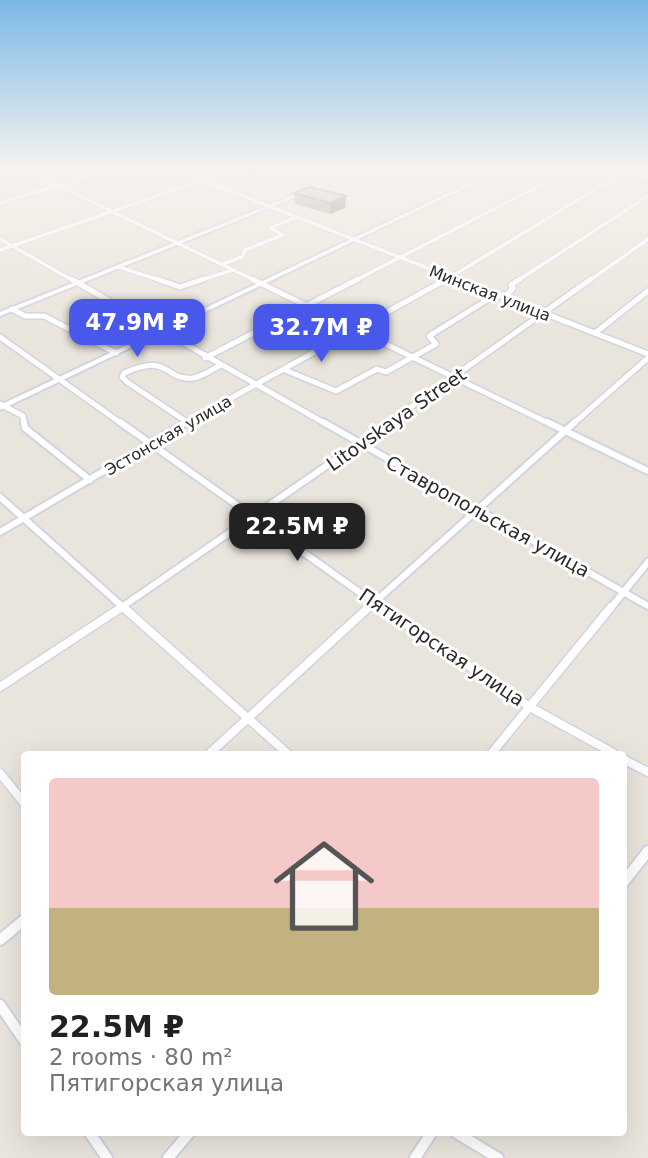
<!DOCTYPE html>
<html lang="en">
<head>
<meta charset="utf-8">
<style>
	body { margin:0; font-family:"DejaVu Sans",sans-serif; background:#f2f2f2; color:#202124; height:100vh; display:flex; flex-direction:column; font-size:26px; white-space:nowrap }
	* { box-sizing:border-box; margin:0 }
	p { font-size:23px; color:#757577 }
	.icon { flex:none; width:38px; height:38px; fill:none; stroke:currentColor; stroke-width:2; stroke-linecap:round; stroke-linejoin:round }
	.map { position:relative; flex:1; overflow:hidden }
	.drawer { position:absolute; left:21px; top:751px; width:606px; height:385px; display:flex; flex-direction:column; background:#fff; border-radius:7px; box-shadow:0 7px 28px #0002 }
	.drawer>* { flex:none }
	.price { position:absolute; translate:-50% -60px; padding:0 16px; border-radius:14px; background:#4858eb; color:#fff; font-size:23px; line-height:46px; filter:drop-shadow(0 2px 4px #0008) }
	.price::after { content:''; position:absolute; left:50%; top:42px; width:21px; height:16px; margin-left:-10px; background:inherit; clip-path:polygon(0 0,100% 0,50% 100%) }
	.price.active { background:#222; color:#fff }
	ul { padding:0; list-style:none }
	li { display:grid; align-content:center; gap:14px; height:371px; padding:0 28px }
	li+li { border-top:2px solid #e0e0e0 }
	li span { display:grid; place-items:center; height:217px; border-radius:7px; color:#555 }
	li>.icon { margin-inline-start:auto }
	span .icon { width:126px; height:126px; fill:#fffc; stroke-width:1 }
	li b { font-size:30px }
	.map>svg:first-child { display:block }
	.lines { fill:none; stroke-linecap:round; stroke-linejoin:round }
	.minor-far4-casing { stroke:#d1d3e1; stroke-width:5 }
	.minor-far3-casing { stroke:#d1d3e1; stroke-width:8 }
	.minor-far2-casing { stroke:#d1d3e1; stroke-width:10 }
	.minor-far1-casing { stroke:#d1d3e1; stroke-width:11 }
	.minor-casing { stroke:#d1d3e1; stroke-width:14 }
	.secondary-casing { stroke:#d1d3e1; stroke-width:4 }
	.minor-far4 { stroke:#fff; stroke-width:3.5 }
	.minor-far3 { stroke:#fff; stroke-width:5 }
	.minor-far2 { stroke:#fff; stroke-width:6 }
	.minor-far1 { stroke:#fff; stroke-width:8 }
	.minor { stroke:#fff; stroke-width:10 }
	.secondary { fill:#fff; fill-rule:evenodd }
	.wall { fill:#a8a49d }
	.shaded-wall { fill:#888680 }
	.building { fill:#c3bfb7; stroke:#888680; stroke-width:2 }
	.labels { text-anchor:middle; stroke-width:6; stroke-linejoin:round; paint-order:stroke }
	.far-street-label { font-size:16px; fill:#292929; stroke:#fff }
	.street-label { font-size:19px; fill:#292929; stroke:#fff }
</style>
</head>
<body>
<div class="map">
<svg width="648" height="1158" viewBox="0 0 648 1158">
	<rect width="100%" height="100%" fill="#eae5dc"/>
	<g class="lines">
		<defs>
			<g id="minor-far4">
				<polyline points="26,170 256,281"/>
				<polyline points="176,170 461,281"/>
				<polyline points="572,170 585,170"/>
				<polyline points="613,170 648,178"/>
				<polyline points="0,203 106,170"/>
				<polyline points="0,239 74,281"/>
				<polyline points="0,250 232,170"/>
				<polyline points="222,264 242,257 245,250 283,235 270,228 294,218"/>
				<polyline points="119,267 162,281"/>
				<polyline points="198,281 233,270"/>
				<polyline points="354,281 570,170"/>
				<polyline points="444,281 627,170"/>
				<polyline points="517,281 648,196"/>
				<polyline points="589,281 648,239"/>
			</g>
			<g id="minor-far3">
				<polyline points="71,279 326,424"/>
				<polyline points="157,279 180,287 204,279"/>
				<polyline points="252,279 550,424"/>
				<polyline points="457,279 648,354"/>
				<polyline points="12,309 25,316 44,316 116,353"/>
				<polyline points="595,333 648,291"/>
				<polyline points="0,337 122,424"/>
				<polyline points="205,358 358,279"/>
				<polyline points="285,370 336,391 377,369 386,372 436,344 429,336 495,295 507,295 513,288 511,285 520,279"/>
				<polyline points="0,404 23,416 24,424"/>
				<path d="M187 422 127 382 122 377 124 373C172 352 163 381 193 378 201 377 212 370 219 366"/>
				<polyline points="184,424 447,279"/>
				<polyline points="387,424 591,279"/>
				<polyline points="573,424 648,358"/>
			</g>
			<g id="minor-far2">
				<polyline points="24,422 25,428 90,480"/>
				<polyline points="120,422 383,609"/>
				<polyline points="323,422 648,606"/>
				<polyline points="547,422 648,471"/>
				<polyline points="0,497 125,609"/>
				<polyline points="0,532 187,422"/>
				<polyline points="119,609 390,422"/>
				<polyline points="367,609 575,422"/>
				<polyline points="610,609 648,562"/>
			</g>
			<g id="minor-far1">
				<polyline points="123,607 288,754"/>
				<polyline points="381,607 530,707 615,754"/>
				<polyline points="0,687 122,607"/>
				<polyline points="209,754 369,607"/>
				<polyline points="491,754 611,607"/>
				<polyline points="623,759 648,772"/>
				<polyline points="0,773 24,803"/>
			</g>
			<g id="minor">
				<polyline points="623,883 648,851"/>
				<polyline points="0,940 24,920"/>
				<polyline points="0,1005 24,1040"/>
				<polyline points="89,1132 107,1158"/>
				<polyline points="455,1132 498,1158"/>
				<polyline points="168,1158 190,1132"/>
				<polyline points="415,1158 432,1132"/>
			</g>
			<g id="secondary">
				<polygon points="357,170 364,170 0,316 0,312"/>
				<polygon points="497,170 503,170 0,410 0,405"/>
			</g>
		</defs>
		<use href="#minor-far4" class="minor-far4-casing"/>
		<use href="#minor-far3" class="minor-far3-casing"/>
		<use href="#minor-far2" class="minor-far2-casing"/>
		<use href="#minor-far1" class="minor-far1-casing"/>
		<use href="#minor" class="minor-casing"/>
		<use href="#secondary" class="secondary-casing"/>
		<use href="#minor-far4" class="minor-far4"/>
		<use href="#minor-far3" class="minor-far3"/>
		<use href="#minor-far2" class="minor-far2"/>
		<use href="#minor-far1" class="minor-far1"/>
		<use href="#minor" class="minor"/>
		<use href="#secondary" class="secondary"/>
	</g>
	<polygon class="wall" points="294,193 346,196 345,208 330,214 295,204"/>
	<polygon class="shaded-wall" points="346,196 345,208 330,214 330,203"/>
	<polygon class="building" points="309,187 346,196 330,203 294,193"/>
	<linearGradient id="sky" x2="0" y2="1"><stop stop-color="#7bb8e6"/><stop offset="0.51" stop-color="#f6f3ef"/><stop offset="1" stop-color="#f6f3ef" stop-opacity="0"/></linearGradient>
	<rect width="648" height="332" fill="url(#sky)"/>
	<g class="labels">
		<g class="far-street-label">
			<text transform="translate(490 293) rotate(21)" y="6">Минская улица</text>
			<text transform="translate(168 435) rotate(-30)" y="6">Эстонская улица</text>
		</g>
		<g class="street-label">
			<text transform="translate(396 419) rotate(-35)" y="7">Litovskaya Street</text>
			<text transform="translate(488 516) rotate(29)" y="7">Ставропольская улица</text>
			<text transform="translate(442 647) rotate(34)" y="7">Пятигорская улица</text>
		</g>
	</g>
</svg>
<b class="price" style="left:137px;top:359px">47.9M ₽</b>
<b class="price" style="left:321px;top:364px">32.7M ₽</b>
<b class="price active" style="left:297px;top:563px">22.5M ₽</b>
<section class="drawer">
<ul>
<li><span style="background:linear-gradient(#f6c9c9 60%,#c2b280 0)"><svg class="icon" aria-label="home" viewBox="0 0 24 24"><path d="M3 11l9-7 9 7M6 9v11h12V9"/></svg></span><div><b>22.5M ₽</b><p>2 rooms · 80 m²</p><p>Пятигорская улица</p></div></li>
</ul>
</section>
</div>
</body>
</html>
